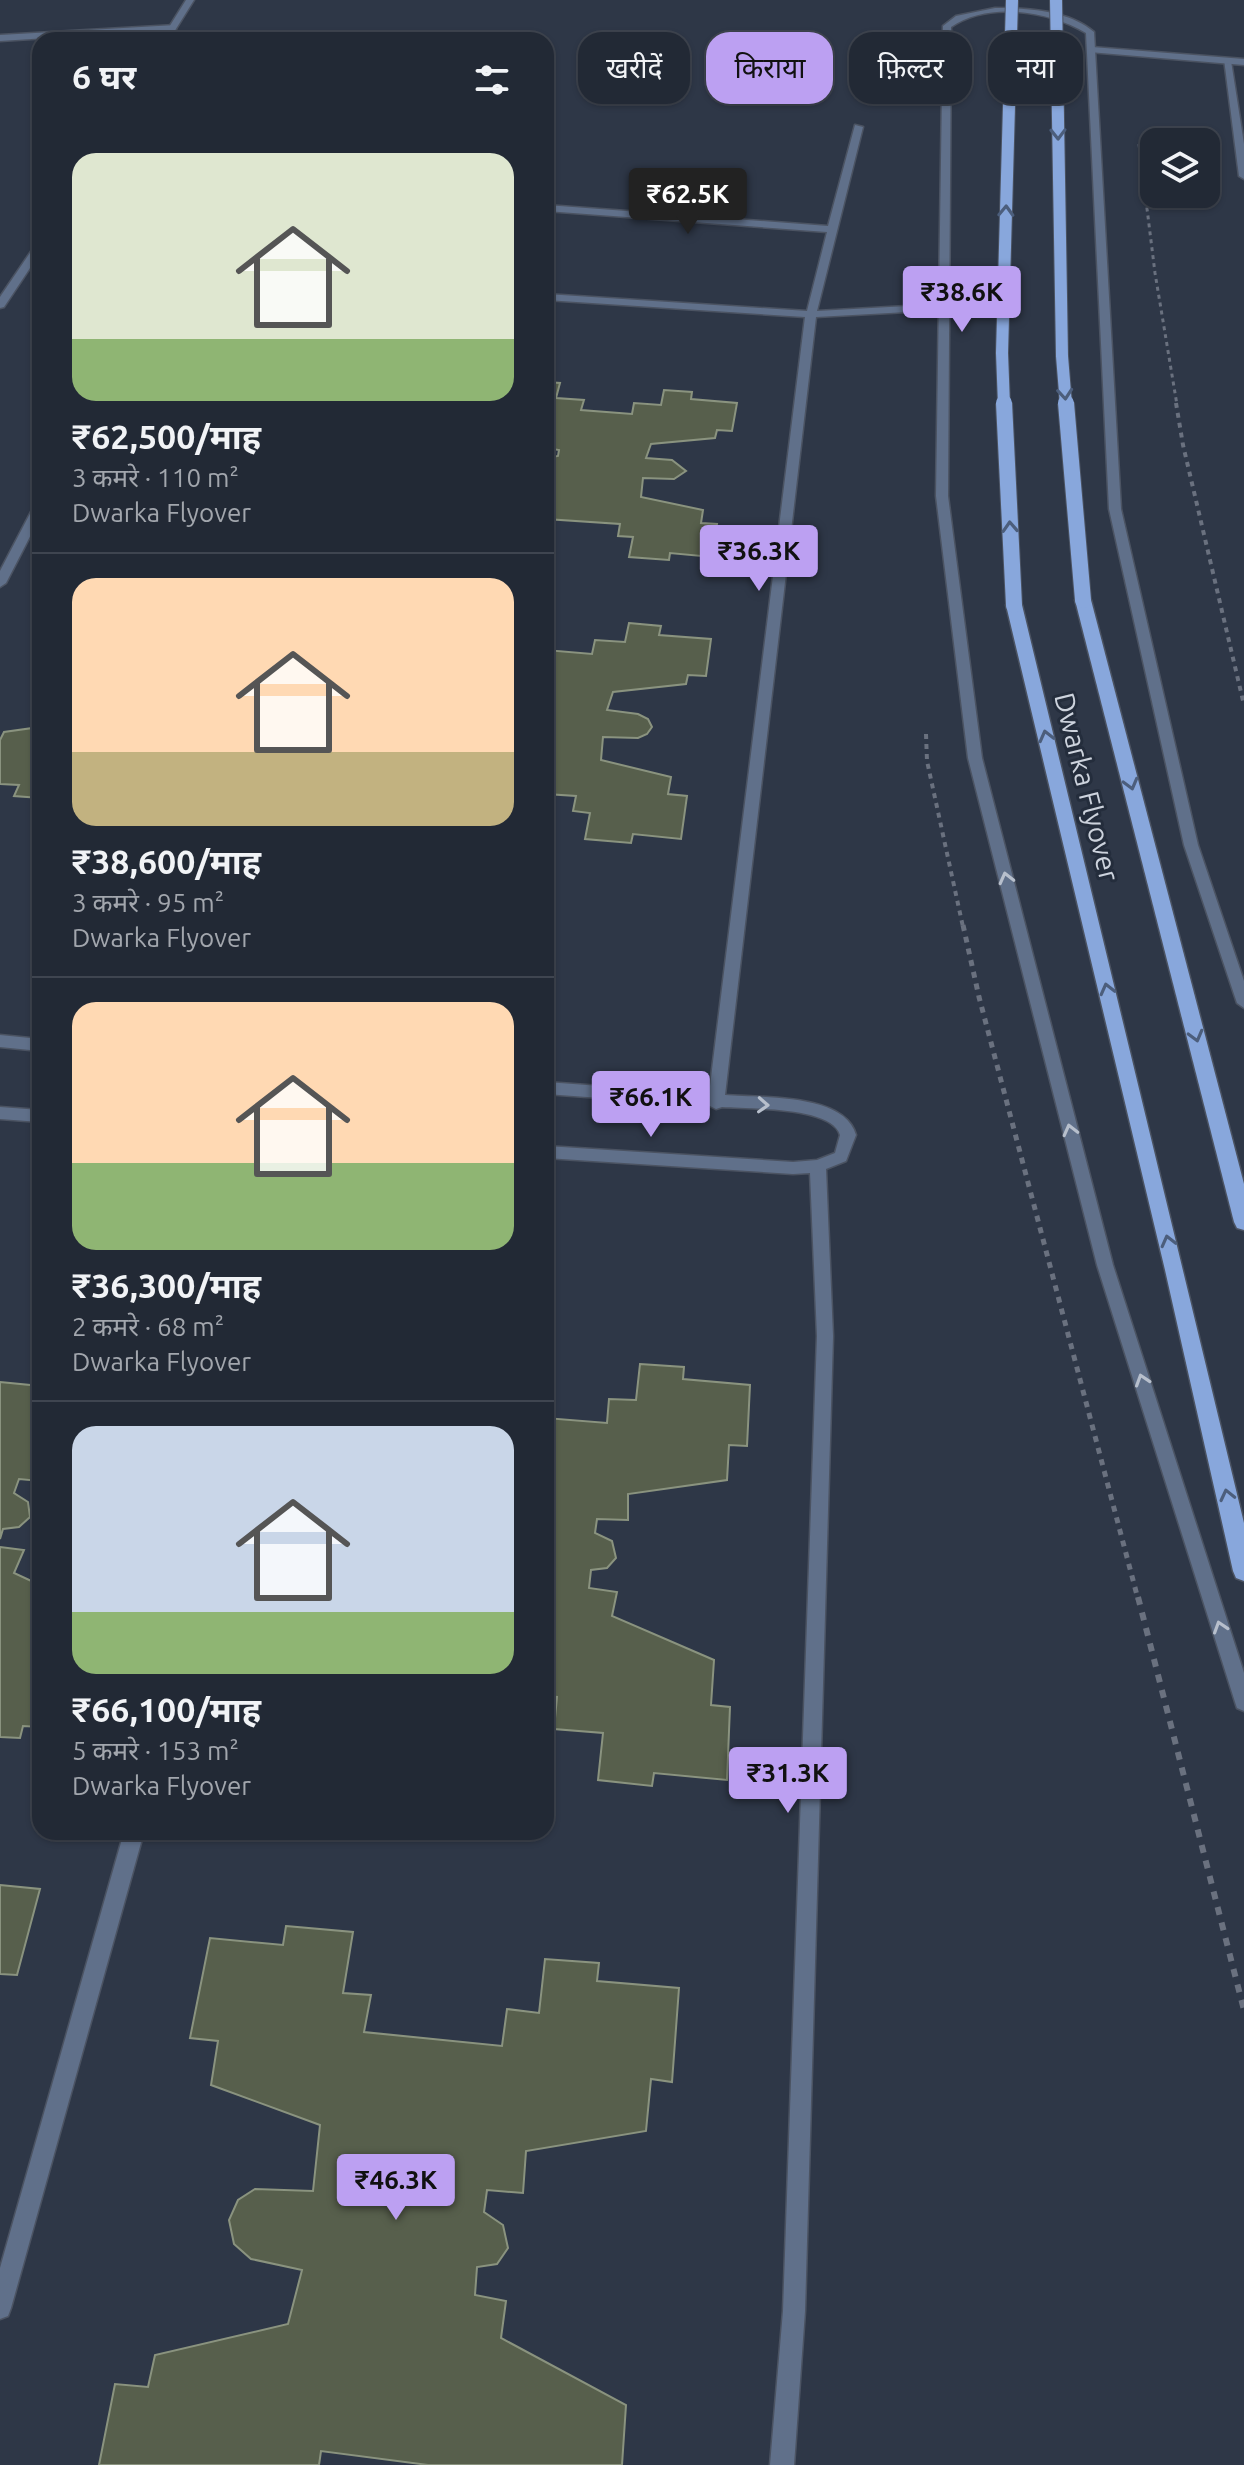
<!DOCTYPE html>
<html lang="hi">
<head>
<meta charset="utf-8">
<style>
	body { margin:0; font-family:Ubuntu,"Noto Sans Devanagari",sans-serif; background:#2a313d; color:#f1f3f6; height:100vh; display:flex; flex-direction:column; font-size:30px; white-space:nowrap }
	* { box-sizing:border-box; margin:0 }
	p { font-size:26px; color:#a2a6ad }
	.icon { flex:none; width:44px; height:44px; fill:none; stroke:currentColor; stroke-width:2; stroke-linecap:round; stroke-linejoin:round }
	.map { position:relative; flex:1; overflow:hidden }
	.drawer { position:absolute; left:32px; top:32px; width:522px; height:1808px; display:flex; flex-direction:column; background:#222935; border-radius:24px; box-shadow:0 2px 6px #0004,0 0 0 2px #3f4550 }
	.drawer>* { flex:none }
	.hud { position:absolute; left:578px; top:32px; width:546px; height:72px; display:flex; gap:16px }
	.fabs { position:absolute; left:1140px; top:128px; display:grid; gap:16px }
	.fabs a { display:grid; place-items:center; width:80px; height:80px; border-radius:16px; background:#222935; box-shadow:0 2px 6px #0004,0 0 0 2px #3f4550; font-size:40px }
	.price { position:absolute; translate:-50% -68px; padding:0 18px; border-radius:8px; background:#bca0f2; color:#111; font-size:26px; line-height:52px; filter:drop-shadow(0 2px 4px #0008) }
	.price::after { content:''; position:absolute; left:50%; top:48px; width:24px; height:18px; margin-left:-12px; background:inherit; clip-path:polygon(0 0,100% 0,50% 100%) }
	.price.current { background:#222; color:#fff }
	ul { padding:0; list-style:none }
	li { display:grid; align-content:center; gap:16px; height:424px; padding:0 40px }
	li+li { border-top:2px solid #3f4550 }
	li span { display:grid; place-items:center; height:248px; border-radius:24px; color:#555 }
	li>.icon { margin-inline-start:auto }
	span .icon { width:144px; height:144px; fill:#fffc; stroke-width:1 }
	li b { font-size:34px }
	h2 { display:flex; justify-content:space-between; align-items:center; height:96px; padding:0 40px; font-size:34px }
	.chip { padding:0 28px; border-radius:24px; background:#222935; box-shadow:0 2px 6px #0004,0 0 0 2px #3f4550; font-size:28px; line-height:72px }
	.chip.current { background:#bca0f2; color:#111 }
	.map>svg:first-child { display:block }
	.building { fill:#575f4c; stroke:#8a937f; stroke-width:2 }
	.lines { fill:none; stroke-linecap:round; stroke-linejoin:round }
	.service-casing { stroke:#4b5362; stroke-width:3 }
	.minor-casing { stroke:#4b5362; stroke-width:3 }
	.tertiary-casing { stroke:#4b5362; stroke-width:3 }
	.primary-casing { stroke:#4b5362; stroke-width:3 }
	.path-far3 { stroke:#6a717f; stroke-width:3; stroke-dasharray:4 4; stroke-linecap:butt }
	.path-far2 { stroke:#6a717f; stroke-width:4; stroke-dasharray:5 5; stroke-linecap:butt }
	.path-far1 { stroke:#6a717f; stroke-width:5; stroke-dasharray:6 6; stroke-linecap:butt }
	.path { stroke:#6a717f; stroke-width:6; stroke-dasharray:8 8; stroke-linecap:butt }
	.service { fill:#60708a; fill-rule:evenodd }
	.minor { fill:#60708a; fill-rule:evenodd }
	.tertiary { fill:#60708a; fill-rule:evenodd }
	.primary { fill:#88a7dc; fill-rule:evenodd }
	.primary-bridge-far1-casing { stroke:#4b5362; stroke-width:14; stroke-linecap:butt }
	.primary-bridge-casing { stroke:#4b5362; stroke-width:18; stroke-linecap:butt }
	.primary-bridge-far1 { stroke:#88a7dc; stroke-width:12 }
	.primary-bridge { stroke:#88a7dc; stroke-width:16 }
	.oneway { stroke:#4c5e7c }
	.oneway2 { stroke:#b7bfcc }
	.labels { text-anchor:middle; stroke-width:6; stroke-linejoin:round; paint-order:stroke }
	.street-label { font-size:28px; fill:#cdd3dd; stroke:#242d3c }
</style>
</head>
<body>
<div class="map">
<svg width="1244" height="2465" viewBox="0 0 1244 2465">
	<rect width="100%" height="100%" fill="#2e3747"/>
	<g class="building">
		<polygon points="546,382 560,383 556,398 584,400 581,410 632,414 634,403 661,405 664,390 692,392 691,399 737,403 732,431 717,430 715,438 651,444 646,458 672,460 686,471 674,479 643,478 641,497 703,510 701,523 717,524 712,557 670,553 669,560 629,557 633,537 618,536 620,524 546,519 546,477 552,477 554,471 546,468 546,458 558,456 559,450 546,448"/>
		<polygon points="629,623 661,626 659,635 711,639 706,676 688,675 686,684 613,692 607,710 638,714 648,719 652,727 647,734 638,738 603,737 601,760 671,777 668,794 687,796 681,839 633,834 631,843 585,839 590,813 573,811 576,796 546,794 546,650 592,654 595,640 625,642"/>
		<polygon points="40,727 40,798 14,796 19,785 0,784 0,740 4,732"/>
		<polygon points="640,1364 684,1367 683,1379 750,1385 747,1446 729,1445 727,1480 628,1494 628,1520 597,1519 595,1533 612,1541 616,1558 607,1568 591,1570 589,1588 617,1592 612,1616 714,1660 711,1705 730,1707 727,1780 654,1773 652,1786 598,1780 603,1733 554,1729 557,1697 546,1696 546,1418 607,1423 609,1399 636,1400"/>
		<polygon points="0,1382 40,1386 40,1481 19,1479 14,1493 28,1502 30,1517 19,1527 3,1529 0,1539"/>
		<polygon points="0,1547 24,1550 14,1573 40,1585 40,1727 23,1726 20,1738 0,1737"/>
		<polygon points="0,1885 40,1889 17,1975 0,1974"/>
		<polygon points="286,1926 353,1932 343,1993 371,1995 364,2032 502,2046 507,2009 539,2013 545,1959 599,1963 597,1981 679,1988 672,2082 651,2079 646,2131 526,2151 523,2193 487,2190 484,2212 503,2225 508,2248 497,2264 477,2267 475,2295 506,2301 501,2338 626,2405 622,2465 428,2465 321,2451 319,2465 99,2465 115,2384 148,2387 155,2355 288,2324 302,2270 251,2259 234,2244 229,2220 238,2200 255,2189 313,2191 320,2125 211,2085 218,2041 190,2038 210,1938 283,1945"/>
	</g>
	<g class="lines">
		<defs>
			<polygon id="service" points="1224,59 1231,61 1244,144 1244,179 1239,176"/>
			<g id="minor">
				<polygon points="176,25 176,29 173,30 0,41 0,35"/>
				<polygon points="1092,47 1244,59 1244,65 1089,52 1088,50"/>
				<path d="M855 125 863 127 817 311 944 304 949 307 944 310 816 317 725 1095C760 1098 845 1093 856 1135L846 1161 826 1169 833 1336 805 2311 794 2465H770L783 2311 817 1336 810 1173 793 1174 546 1158V1146L793 1162 817 1160 835 1153 840 1135C832 1106 748 1109 722 1107L716 1109 710 1106 546 1094V1082L709 1094 805 317 546 300V294L807 311 827 232 546 211V205L828 226Z"/>
				<polygon points="40,503 40,517 6,583 0,587 0,571 34,506"/>
				<polygon points="0,1035 40,1039 40,1051 0,1047"/>
				<polygon points="0,1107 40,1110 40,1122 0,1119"/>
				<polygon points="124,1832 144,1832 11,2308 8,2316 0,2319 0,2268"/>
			</g>
			<g id="tertiary">
				<polygon points="186,0 194,0 169,40 161,40"/>
				<path d="M995 8C1028 8 1068 10 1094 32L1121 509 1198 845 1244 981V1008L1237 1003 1184 845 1109 509 1086 33C1049 11 989 1 951 27L948 496 982 758 1113 1265 1244 1673V1711L1237 1708 1235 1702 1097 1265 968 758 936 496 943 26 956 16Z"/>
				<polygon points="40,243 40,253 4,307 0,308 0,297 36,244"/>
			</g>
			<g id="primary">
				<polygon points="1083,595 1091,600 1244,1184 1244,1230 1237,1228 1234,1222 1075,600"/>
				<polygon points="1014,600 1022,605 1244,1523 1244,1581 1236,1578 1233,1571 1165,1270 1006,605"/>
			</g>
		</defs>
		<use href="#service" class="service-casing"/>
		<use href="#minor" class="minor-casing"/>
		<use href="#tertiary" class="tertiary-casing"/>
		<use href="#primary" class="primary-casing"/>
		<polyline class="path-far3" points="1139,144 1155,273 1177,405"/>
		<g class="path-far2">
			<polyline points="1176,403 1183,445 1244,705"/>
			<polyline points="926,734 927,761 963,927"/>
		</g>
		<polyline class="path-far1" points="963,925 979,997 1138,1599"/>
		<polyline class="path" points="1138,1597 1244,2010"/>
		<use href="#service" class="service"/>
		<use href="#minor" class="minor"/>
		<use href="#tertiary" class="tertiary"/>
		<use href="#primary" class="primary"/>
		<defs>
			<g id="primary-bridge-far1">
				<polyline points="1056,0 1062,356 1066,405"/>
				<polyline points="1004,405 1002,353 1012,0"/>
			</g>
			<g id="primary-bridge">
				<polyline points="1004,403 1014,605"/>
				<polyline points="1066,403 1083,600"/>
			</g>
		</defs>
		<use href="#primary-bridge-far1" class="primary-bridge-far1-casing"/>
		<use href="#primary-bridge" class="primary-bridge-casing"/>
		<use href="#primary-bridge-far1" class="primary-bridge-far1"/>
		<use href="#primary-bridge" class="primary-bridge"/>
	</g>
	<defs><path id="oneway-chevron" d="M-2-3.5L2.5 0L-2 3.5" fill="none" stroke-width="1.6" stroke-linecap="round" stroke-linejoin="round" transform="scale(2)"/></defs>
	<g class="oneway">
		<use href="#oneway-chevron" transform="translate(1058 134) rotate(89)"/>
		<use href="#oneway-chevron" transform="translate(1006 211) rotate(-88)"/>
		<use href="#oneway-chevron" transform="translate(1065 394) rotate(85)"/>
		<use href="#oneway-chevron" transform="translate(1010 527) rotate(-93)"/>
		<use href="#oneway-chevron" transform="translate(1046 736) rotate(-104)"/>
		<use href="#oneway-chevron" transform="translate(1131 784) rotate(75)"/>
		<use href="#oneway-chevron" transform="translate(1107 989) rotate(-104)"/>
		<use href="#oneway-chevron" transform="translate(1196 1036) rotate(75)"/>
		<use href="#oneway-chevron" transform="translate(1168 1241) rotate(-104)"/>
		<use href="#oneway-chevron" transform="translate(1227 1495) rotate(-103)"/>
	</g>
	<g class="oneway2">
		<use href="#oneway-chevron" transform="translate(1006 878) rotate(-104)"/>
		<use href="#oneway-chevron" transform="translate(763 1105) rotate(3)"/>
		<use href="#oneway-chevron" transform="translate(1070 1130) rotate(-104)"/>
		<use href="#oneway-chevron" transform="translate(1142 1380) rotate(-108)"/>
		<use href="#oneway-chevron" transform="translate(1220 1627) rotate(-108)"/>
	</g>
	<g class="labels">
		<g class="street-label">
			<text transform="translate(1087 787) rotate(76)" y="10">Dwarka Flyover</text>
		</g>
	</g>
</svg>
<div class="fabs">
<a><svg class="icon" aria-label="layers" viewBox="0 0 24 24"><path d="M12 4l9 5-9 5-9-5zM3 14l9 5 9-5"/></svg></a>
</div>
<b class="price current" style="left:688px;top:236px">₹62.5K</b>
<b class="price" style="left:962px;top:334px">₹38.6K</b>
<b class="price" style="left:759px;top:593px">₹36.3K</b>
<b class="price" style="left:651px;top:1139px">₹66.1K</b>
<b class="price" style="left:788px;top:1815px">₹31.3K</b>
<b class="price" style="left:396px;top:2222px">₹46.3K</b>
<div class="hud">
<a class="chip">खरीदें</a>
<a class="chip current">किराया</a>
<a class="chip">फ़िल्टर</a>
<a class="chip">नया</a>
</div>
<section class="drawer">
<h2>6 घर<svg class="icon" aria-label="filters" viewBox="0 0 24 24"><path d="M4 7h16M4 17h16"/><circle cx="9" cy="7" r="2"/><circle cx="15" cy="17" r="2"/></svg></h2>
<ul>
<li><span style="background:linear-gradient(#dfe7d0 75%,#8fb573 0)"><svg class="icon" aria-label="home" viewBox="0 0 24 24"><path d="M3 11l9-7 9 7M6 9v11h12V9"/></svg></span><div><b>₹62,500/माह</b><p>3 कमरे · 110 m²</p><p>Dwarka Flyover</p></div></li>
<li><span style="background:linear-gradient(#ffd9b3 70%,#c2b280 0)"><svg class="icon" aria-label="home" viewBox="0 0 24 24"><path d="M3 11l9-7 9 7M6 9v11h12V9"/></svg></span><div><b>₹38,600/माह</b><p>3 कमरे · 95 m²</p><p>Dwarka Flyover</p></div></li>
<li><span style="background:linear-gradient(#ffd9b3 65%,#8fb573 0)"><svg class="icon" aria-label="home" viewBox="0 0 24 24"><path d="M3 11l9-7 9 7M6 9v11h12V9"/></svg></span><div><b>₹36,300/माह</b><p>2 कमरे · 68 m²</p><p>Dwarka Flyover</p></div></li>
<li><span style="background:linear-gradient(#c9d6e8 75%,#8fb573 0)"><svg class="icon" aria-label="home" viewBox="0 0 24 24"><path d="M3 11l9-7 9 7M6 9v11h12V9"/></svg></span><div><b>₹66,100/माह</b><p>5 कमरे · 153 m²</p><p>Dwarka Flyover</p></div></li>
</ul>
</section>
</div>
</body>
</html>
